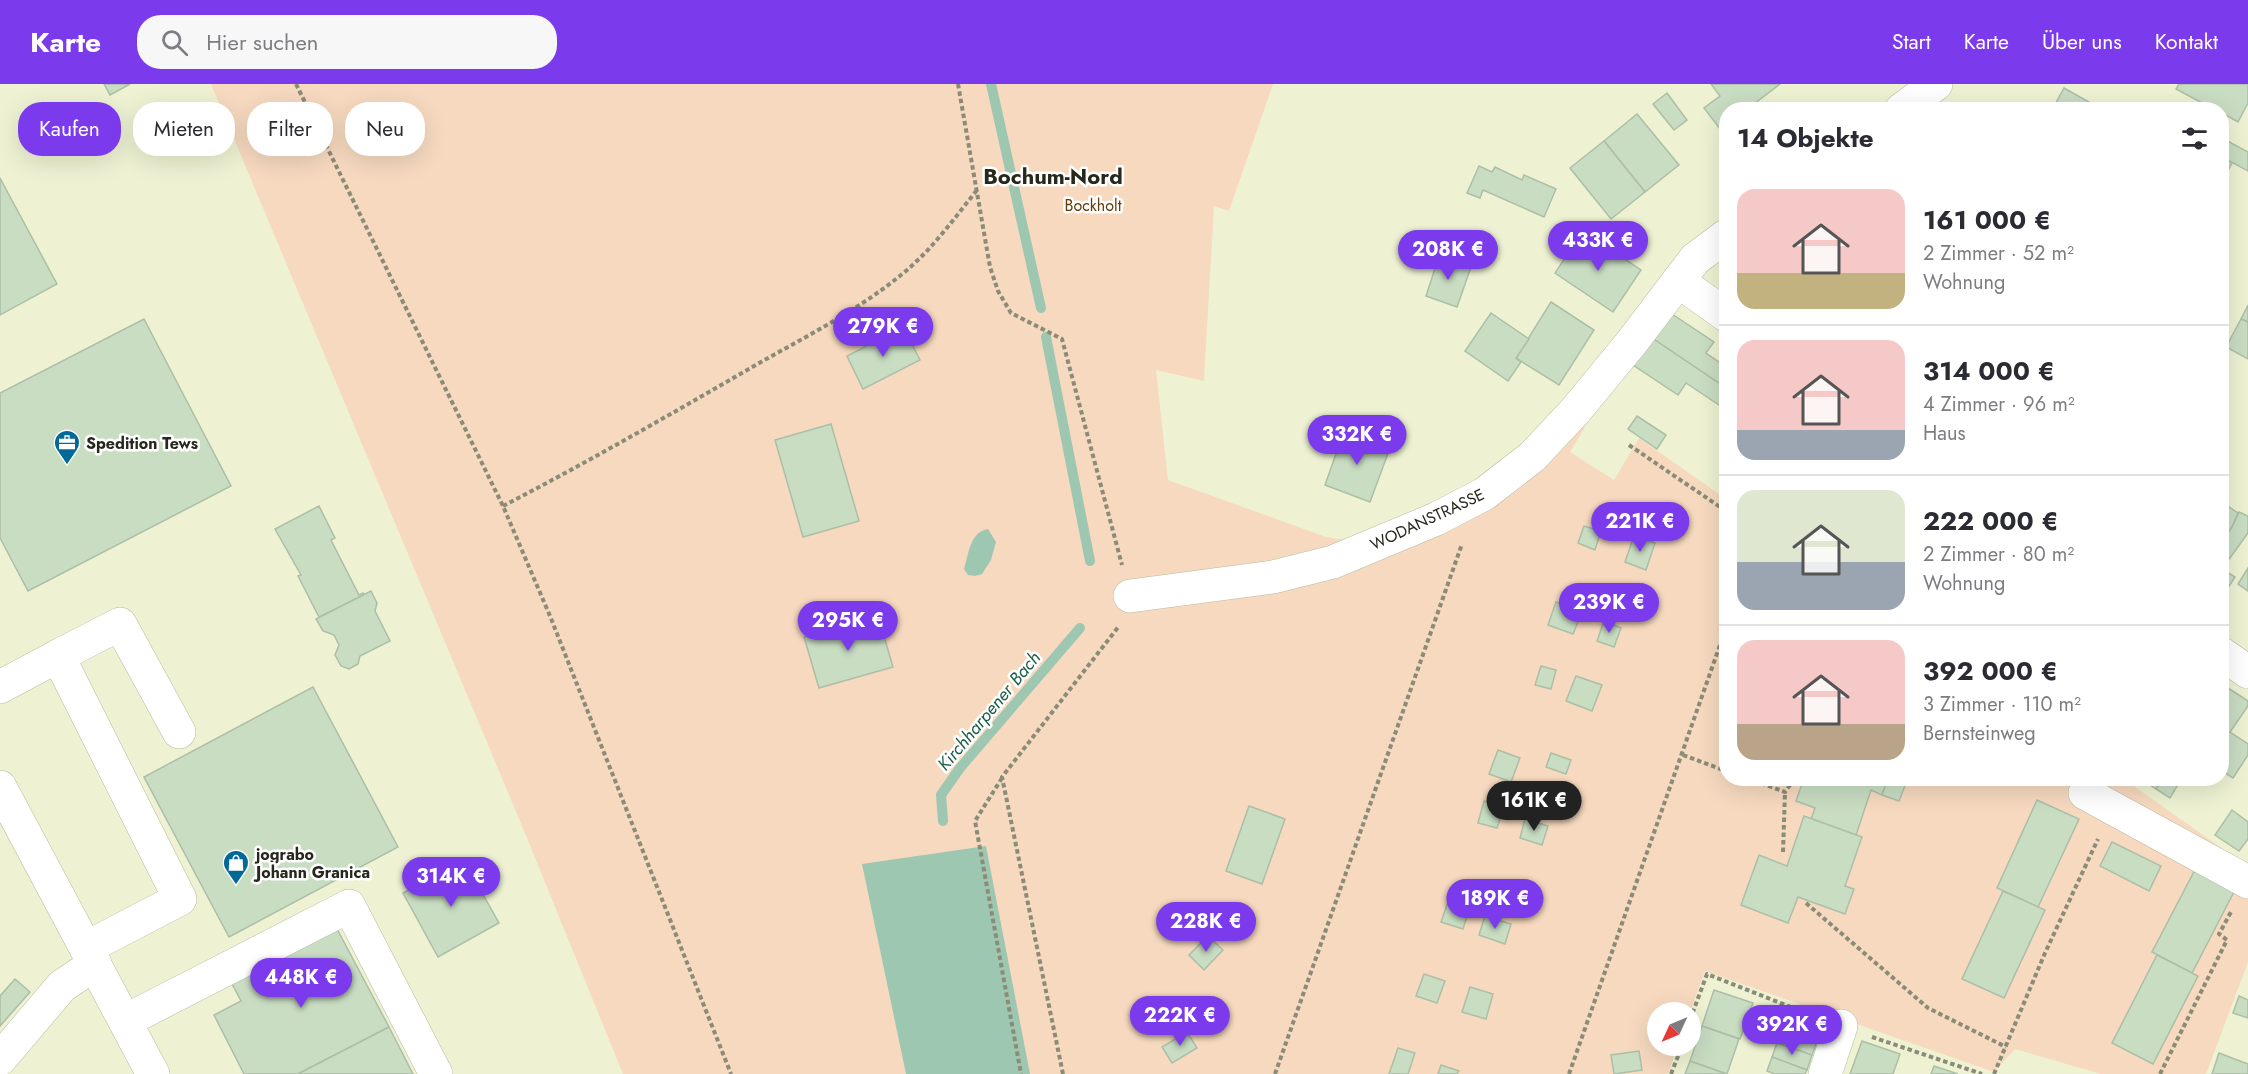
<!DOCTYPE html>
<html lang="de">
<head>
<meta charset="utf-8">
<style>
	body { margin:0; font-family:Jost,sans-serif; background:#f7f7f7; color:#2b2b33; height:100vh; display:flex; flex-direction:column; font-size:22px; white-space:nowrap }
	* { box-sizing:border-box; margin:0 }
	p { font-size:20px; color:#7c7c81 }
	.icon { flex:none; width:33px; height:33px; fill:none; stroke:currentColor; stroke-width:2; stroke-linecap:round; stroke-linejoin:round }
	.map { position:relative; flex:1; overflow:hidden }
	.side { position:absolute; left:1719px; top:18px; width:510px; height:684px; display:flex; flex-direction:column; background:#fff; border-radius:24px; box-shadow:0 6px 24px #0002 }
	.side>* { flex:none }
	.banner { position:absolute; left:18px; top:18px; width:570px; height:54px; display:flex; gap:12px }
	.needle { width:39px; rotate:226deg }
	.controls { position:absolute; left:1647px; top:918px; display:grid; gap:12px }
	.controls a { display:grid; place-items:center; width:54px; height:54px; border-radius:50%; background:#fff; box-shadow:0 6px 24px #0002; font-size:30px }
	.price { position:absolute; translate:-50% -51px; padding:0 14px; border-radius:21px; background:#7c3aed; color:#fff; font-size:20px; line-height:39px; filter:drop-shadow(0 2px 3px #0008) }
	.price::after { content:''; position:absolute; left:50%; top:36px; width:18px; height:14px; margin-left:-9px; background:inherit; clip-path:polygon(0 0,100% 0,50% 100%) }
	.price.current { background:#222; color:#fff }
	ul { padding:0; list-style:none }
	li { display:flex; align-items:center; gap:18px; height:150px; padding:0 18px }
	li+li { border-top:2px solid #e1e1e2 }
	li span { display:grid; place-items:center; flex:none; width:168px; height:120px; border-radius:18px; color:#555 }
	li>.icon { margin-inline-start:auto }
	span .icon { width:72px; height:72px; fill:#fffc; stroke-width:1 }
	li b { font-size:26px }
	h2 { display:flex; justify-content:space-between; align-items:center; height:72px; padding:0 18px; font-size:26px }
	.chip { padding:0 21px; border-radius:24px; background:#fff; box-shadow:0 6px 24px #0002; font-size:21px; line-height:54px }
	.chip.current { background:#7c3aed; color:#fff }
	header { display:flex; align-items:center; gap:36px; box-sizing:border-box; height:84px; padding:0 30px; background:#7c3aed; color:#fff }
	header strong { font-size:28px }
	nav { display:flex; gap:33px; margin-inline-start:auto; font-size:21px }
	.search { width:420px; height:54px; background:#f7f7f7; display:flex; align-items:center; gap:15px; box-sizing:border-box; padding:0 21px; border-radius:24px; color:#7c7c81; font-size:22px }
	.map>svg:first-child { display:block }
	.green { fill:#f6d9bf }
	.water { fill:#9ec7b2 }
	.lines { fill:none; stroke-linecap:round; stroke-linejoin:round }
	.stream { stroke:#9ec7b2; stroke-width:10 }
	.building { fill:#c9ddc3; stroke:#acbfa6; stroke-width:1.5 }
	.minor-casing { stroke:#b7bb9e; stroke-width:34 }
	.path { stroke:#8a8c77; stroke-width:4; stroke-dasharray:4.5 3; stroke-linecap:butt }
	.minor { stroke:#fff; stroke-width:33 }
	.labels { text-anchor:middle; stroke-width:5; stroke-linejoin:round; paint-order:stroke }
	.park-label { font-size:16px; fill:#633a09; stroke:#fff }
	.poi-label { font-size:16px; font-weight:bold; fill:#27281d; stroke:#fff; text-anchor:start }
	.street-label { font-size:16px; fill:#27281d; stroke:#fff }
	.water-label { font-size:18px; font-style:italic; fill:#195f44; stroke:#fff }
	.district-label { font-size:22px; font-weight:bold; fill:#27281d; stroke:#fff }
</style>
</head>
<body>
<header>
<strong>Karte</strong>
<div class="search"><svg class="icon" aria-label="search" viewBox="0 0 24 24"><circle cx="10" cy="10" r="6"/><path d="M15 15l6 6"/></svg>Hier suchen</div>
<nav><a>Start</a><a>Karte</a><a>Über uns</a><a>Kontakt</a></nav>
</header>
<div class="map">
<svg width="2248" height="990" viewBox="0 0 2248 990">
	<rect width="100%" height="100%" fill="#eef2d3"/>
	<polygon class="green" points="211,0 1273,0 1229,127 1214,122 1204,297 1156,286 1168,396 1326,453 1353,457 1361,475 1575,336 1585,343 1570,368 1614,396 1639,354 1726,415 1726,694 2124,695 2248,783 2248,878 2206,990 2101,990 2015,965 1994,988 1705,887 1690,928 1658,928 1658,962 1678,962 1668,990 623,990 525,749"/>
	<g class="water">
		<path d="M988 445 996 458 991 476 982 490 975 492 968 491 964 485C969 469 970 448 988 445Z"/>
		<polygon points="986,762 1030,990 906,990 862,780"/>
	</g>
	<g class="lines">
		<g class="stream">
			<polyline points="991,0 1041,224"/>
			<polyline points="1046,253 1090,477"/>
			<polyline points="943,737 941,711 960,684 1080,544"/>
		</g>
	</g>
	<g class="building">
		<polygon points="104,0 130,0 110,11"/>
		<polygon points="1711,0 1780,0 1746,26 1726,26 1726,40 1720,45 1704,24 1720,12"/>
		<polygon points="2179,0 2248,0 2248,19 2238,38 2222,29 2222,26 2215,26 2176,5"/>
		<polygon points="2064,4 2103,26 2052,26"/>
		<polygon points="1667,9 1687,36 1674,46 1653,20"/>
		<polygon points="1637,30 1679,81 1645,108 1604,57"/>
		<polygon points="2222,54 2248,68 2248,87 2222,73"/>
		<polygon points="1604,57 1645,108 1611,135 1570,84"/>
		<polygon points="2222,73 2232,79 2222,97"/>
		<polygon points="1479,82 1492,88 1495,83 1522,96 1524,91 1556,105 1544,133 1483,106 1480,114 1467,109"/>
		<polygon points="0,94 57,200 0,231"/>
		<polygon points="1583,147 1641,186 1613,228 1555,189"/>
		<polygon points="1439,172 1471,183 1457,223 1426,212"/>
		<polygon points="1551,218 1594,246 1559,301 1516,274"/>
		<polygon points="2248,221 2248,238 2241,235"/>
		<polygon points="1669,228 1714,258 1706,269 1726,283 1726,304 1652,254"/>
		<polygon points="1491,229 1529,255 1516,274 1521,278 1508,297 1465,267"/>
		<polygon points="144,235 231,402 28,507 0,454 0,309"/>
		<polygon points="2241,235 2248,238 2248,275 2226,263"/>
		<polygon points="903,243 920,276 863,305 847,272"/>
		<polygon points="1652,254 1726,304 1726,309 1719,321 1686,299 1678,311 1633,281"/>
		<polygon points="1637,332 1666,351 1657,365 1628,345"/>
		<polygon points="831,340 859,437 803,453 775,356"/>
		<polygon points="1344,347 1390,364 1370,418 1325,401"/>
		<polygon points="2222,418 2238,429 2232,443 2222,458"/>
		<polygon points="319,422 335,454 331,456 359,511 363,509 364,511 319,533 298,492 301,491 275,445"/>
		<polygon points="2239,428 2248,432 2248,449 2222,485 2235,493 2222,513 2222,458 2232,443"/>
		<polygon points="1584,442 1601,447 1595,466 1578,459"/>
		<polygon points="1634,452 1655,459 1646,486 1625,478"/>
		<polygon points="2248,484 2248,507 2238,500"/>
		<polygon points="371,507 377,519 375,527 390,557 360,572 358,580 349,585 341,582 335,571 339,561 334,551 323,547 316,535"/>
		<polygon points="1556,518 1582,528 1573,550 1548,541"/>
		<polygon points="878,532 893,583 819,604 804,553"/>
		<polygon points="1604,537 1621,544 1614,563 1597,557"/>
		<polygon points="1541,582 1556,586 1551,605 1535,601"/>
		<polygon points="1576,592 1602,601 1592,627 1566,617"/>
		<polygon points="2225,602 2248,617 2248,622 2230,648 2248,660 2248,671 2233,694 2222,687 2222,606"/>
		<polygon points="313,603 398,763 229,853 144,693"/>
		<polygon points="1498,666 1520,674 1511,698 1489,690"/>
		<polygon points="1551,669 1571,676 1566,690 1546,683"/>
		<polygon points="1804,694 1839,695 1888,694 1882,711 1871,706 1856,751 1811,735 1815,724 1796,717"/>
		<polygon points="1888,694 1908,694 1899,717 1882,711"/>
		<polygon points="2140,694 2163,694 2156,705"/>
		<polygon points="2163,694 2182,694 2170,714 2156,705"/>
		<polygon points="2037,716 2079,735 2038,823 1997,804"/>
		<polygon points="1484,717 1504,723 1497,744 1478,739"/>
		<polygon points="1249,722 1285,735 1262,800 1226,787"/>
		<polygon points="2232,726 2248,738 2248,755 2239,767 2215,751"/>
		<polygon points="1804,732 1862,753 1845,802 1854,805 1845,830 1798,813 1788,839 1741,821 1759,771 1787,782"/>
		<polygon points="1525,735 1548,742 1542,761 1520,754"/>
		<polygon points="2112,758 2161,782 2149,807 2100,782"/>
		<polygon points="463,775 499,839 438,873 403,809"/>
		<polygon points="2197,782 2237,802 2192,889 2152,868"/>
		<polygon points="2003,807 2045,826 2004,914 1962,895"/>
		<polygon points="1448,818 1469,825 1463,845 1441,838"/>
		<polygon points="1485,832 1511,840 1505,860 1479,851"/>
		<polygon points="336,843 389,943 298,990 244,990 214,931 241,917 231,898"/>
		<polygon points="1208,852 1223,866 1204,886 1189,871"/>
		<polygon points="2157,871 2198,892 2153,980 2112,959"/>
		<polygon points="1424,890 1445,897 1437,919 1416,912"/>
		<polygon points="15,895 30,908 0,942 0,912"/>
		<polygon points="1470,903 1493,910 1486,935 1462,928"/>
		<polygon points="1714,906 1753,919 1740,955 1702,942"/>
		<polygon points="2239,912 2248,916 2248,934 2233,929"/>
		<polygon points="1787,931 1822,943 1817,957 1782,945"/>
		<polygon points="1702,942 1739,955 1727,990 1690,977"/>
		<polygon points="389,943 413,990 298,990"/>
		<polygon points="1782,945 1817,957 1812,971 1777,959"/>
		<polygon points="1187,948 1197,964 1172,979 1162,963"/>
		<polygon points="1862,957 1900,970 1893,990 1850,990"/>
		<polygon points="1777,959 1812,971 1807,986 1772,973"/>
		<polygon points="1398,964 1415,969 1408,990 1389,990"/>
		<polygon points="1639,967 1642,986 1614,990 1611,971"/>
		<polygon points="2219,969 2248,980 2248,990 2212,990"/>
		<polygon points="1772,973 1807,986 1805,990 1775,990 1767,987"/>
		<polygon points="1690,977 1726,990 1685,990"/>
		<polygon points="1441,981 1459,987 1457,990 1438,990"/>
		<polygon points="1934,982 1958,990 1931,990"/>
	</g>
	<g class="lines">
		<defs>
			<g id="minor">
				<polyline points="1901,26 1936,0"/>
				<polyline points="1678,197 1726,231"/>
				<polyline points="1130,512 1273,493 1333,478 1436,435 1484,410 1532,373 1576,326 1632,258 1695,175 1726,152"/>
				<polyline points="2222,570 2248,588"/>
				<polyline points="58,572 120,540 179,648"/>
				<polyline points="0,603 58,572 180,815 86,864"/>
				<polyline points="0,703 153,990"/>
				<polyline points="2085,709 2248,798"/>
				<polyline points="125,937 349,822 436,990"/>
				<polyline points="0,975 62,902 95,880"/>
				<polyline points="1825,990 1841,942"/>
			</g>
		</defs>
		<use href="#minor" class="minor-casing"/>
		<g class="path">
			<polyline points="296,0 503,422 550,532 731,990"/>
			<polyline points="958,0 990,183 998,207 1011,229 1062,255 1122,481"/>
			<polyline points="1629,361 1726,427"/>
			<path d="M503 422C588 378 671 330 754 282 803 254 857 227 901 191 931 167 953 136 977 106"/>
			<polyline points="1683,671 1726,687"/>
			<polyline points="1002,694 975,737 1021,990"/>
			<polyline points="1747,694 1785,708 1795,694"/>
			<polyline points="1783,768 1785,708"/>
			<polyline points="1806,819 1928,924 2006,963"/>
			<polyline points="1690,936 1707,890 1811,931"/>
			<polyline points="1872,953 1982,990"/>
			<polyline points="1063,990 1002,693 1119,542"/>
			<polyline points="1275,990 1462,460"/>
			<polyline points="1569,990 1726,544"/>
			<polyline points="1671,990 1682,962"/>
			<polyline points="1994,990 2045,869 2098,755"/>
			<polyline points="2160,990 2227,856 2219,850 2231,828"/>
		</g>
		<use href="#minor" class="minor"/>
	</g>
	<defs>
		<symbol id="office-pin" viewBox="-11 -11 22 30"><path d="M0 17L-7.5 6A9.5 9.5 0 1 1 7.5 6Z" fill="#006997" stroke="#fff"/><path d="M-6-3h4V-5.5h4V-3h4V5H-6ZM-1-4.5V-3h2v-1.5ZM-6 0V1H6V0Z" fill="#fff"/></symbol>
		<symbol id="shop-pin" viewBox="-11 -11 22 30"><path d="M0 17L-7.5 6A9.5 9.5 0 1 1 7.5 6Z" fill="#006997" stroke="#fff"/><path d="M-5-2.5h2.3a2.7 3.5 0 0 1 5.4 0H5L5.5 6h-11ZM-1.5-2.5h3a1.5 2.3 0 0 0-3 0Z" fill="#fff"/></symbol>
	</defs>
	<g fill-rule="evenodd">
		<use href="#office-pin" x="52" y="344" width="30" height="40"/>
		<use href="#shop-pin" x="221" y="764" width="30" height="40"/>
	</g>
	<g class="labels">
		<g class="park-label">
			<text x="1093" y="127">Bockholt</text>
		</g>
		<g class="poi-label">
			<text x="86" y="365">Spedition Tews</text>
			<text x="256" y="776">jograbo<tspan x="256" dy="18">Johann Granica</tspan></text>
		</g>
		<g class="street-label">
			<text transform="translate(1427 435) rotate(-25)" y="6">WODANSTRASSE</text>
		</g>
		<g class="water-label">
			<text transform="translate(989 627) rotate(-50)" y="6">Kirchharpener Bach</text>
		</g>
		<g class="district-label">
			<text x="1053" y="100">Bochum-Nord</text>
		</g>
	</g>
</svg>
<div class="controls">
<a><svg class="needle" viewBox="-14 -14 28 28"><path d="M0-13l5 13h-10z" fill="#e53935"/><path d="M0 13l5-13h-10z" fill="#7c7c81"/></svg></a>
</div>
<b class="price" style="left:1598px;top:188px">433K €</b>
<b class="price" style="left:1448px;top:197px">208K €</b>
<b class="price" style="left:883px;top:274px">279K €</b>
<b class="price" style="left:1357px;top:382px">332K €</b>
<b class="price" style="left:1640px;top:469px">221K €</b>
<b class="price" style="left:1609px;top:550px">239K €</b>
<b class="price" style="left:848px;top:568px">295K €</b>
<b class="price current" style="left:1534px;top:748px">161K €</b>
<b class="price" style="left:451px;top:824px">314K €</b>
<b class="price" style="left:1495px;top:846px">189K €</b>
<b class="price" style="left:1206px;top:869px">228K €</b>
<b class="price" style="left:301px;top:925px">448K €</b>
<b class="price" style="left:1180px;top:963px">222K €</b>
<b class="price" style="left:1792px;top:972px">392K €</b>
<div class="banner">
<a class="chip current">Kaufen</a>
<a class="chip">Mieten</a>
<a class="chip">Filter</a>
<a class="chip">Neu</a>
</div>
<section class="side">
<h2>14 Objekte<svg class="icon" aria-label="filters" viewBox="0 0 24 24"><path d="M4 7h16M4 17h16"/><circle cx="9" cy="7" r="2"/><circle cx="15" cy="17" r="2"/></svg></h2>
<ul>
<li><span style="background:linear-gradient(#f6c9c9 70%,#c2b280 0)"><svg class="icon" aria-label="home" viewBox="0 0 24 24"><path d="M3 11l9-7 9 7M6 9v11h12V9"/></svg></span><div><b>161 000 €</b><p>2 Zimmer · 52 m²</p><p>Wohnung</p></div></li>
<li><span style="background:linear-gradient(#f6c9c9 75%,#9aa5b1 0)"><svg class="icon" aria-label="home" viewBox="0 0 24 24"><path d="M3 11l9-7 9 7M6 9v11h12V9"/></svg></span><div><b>314 000 €</b><p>4 Zimmer · 96 m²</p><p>Haus</p></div></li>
<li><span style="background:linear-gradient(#dfe7d0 60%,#9aa5b1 0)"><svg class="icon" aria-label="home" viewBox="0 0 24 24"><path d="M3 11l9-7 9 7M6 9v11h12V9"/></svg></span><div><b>222 000 €</b><p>2 Zimmer · 80 m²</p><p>Wohnung</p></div></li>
<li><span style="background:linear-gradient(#f6c9c9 70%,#b9a48a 0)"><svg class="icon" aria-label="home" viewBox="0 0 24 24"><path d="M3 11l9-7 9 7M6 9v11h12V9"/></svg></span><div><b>392 000 €</b><p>3 Zimmer · 110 m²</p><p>Bernsteinweg</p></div></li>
</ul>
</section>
</div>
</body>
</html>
